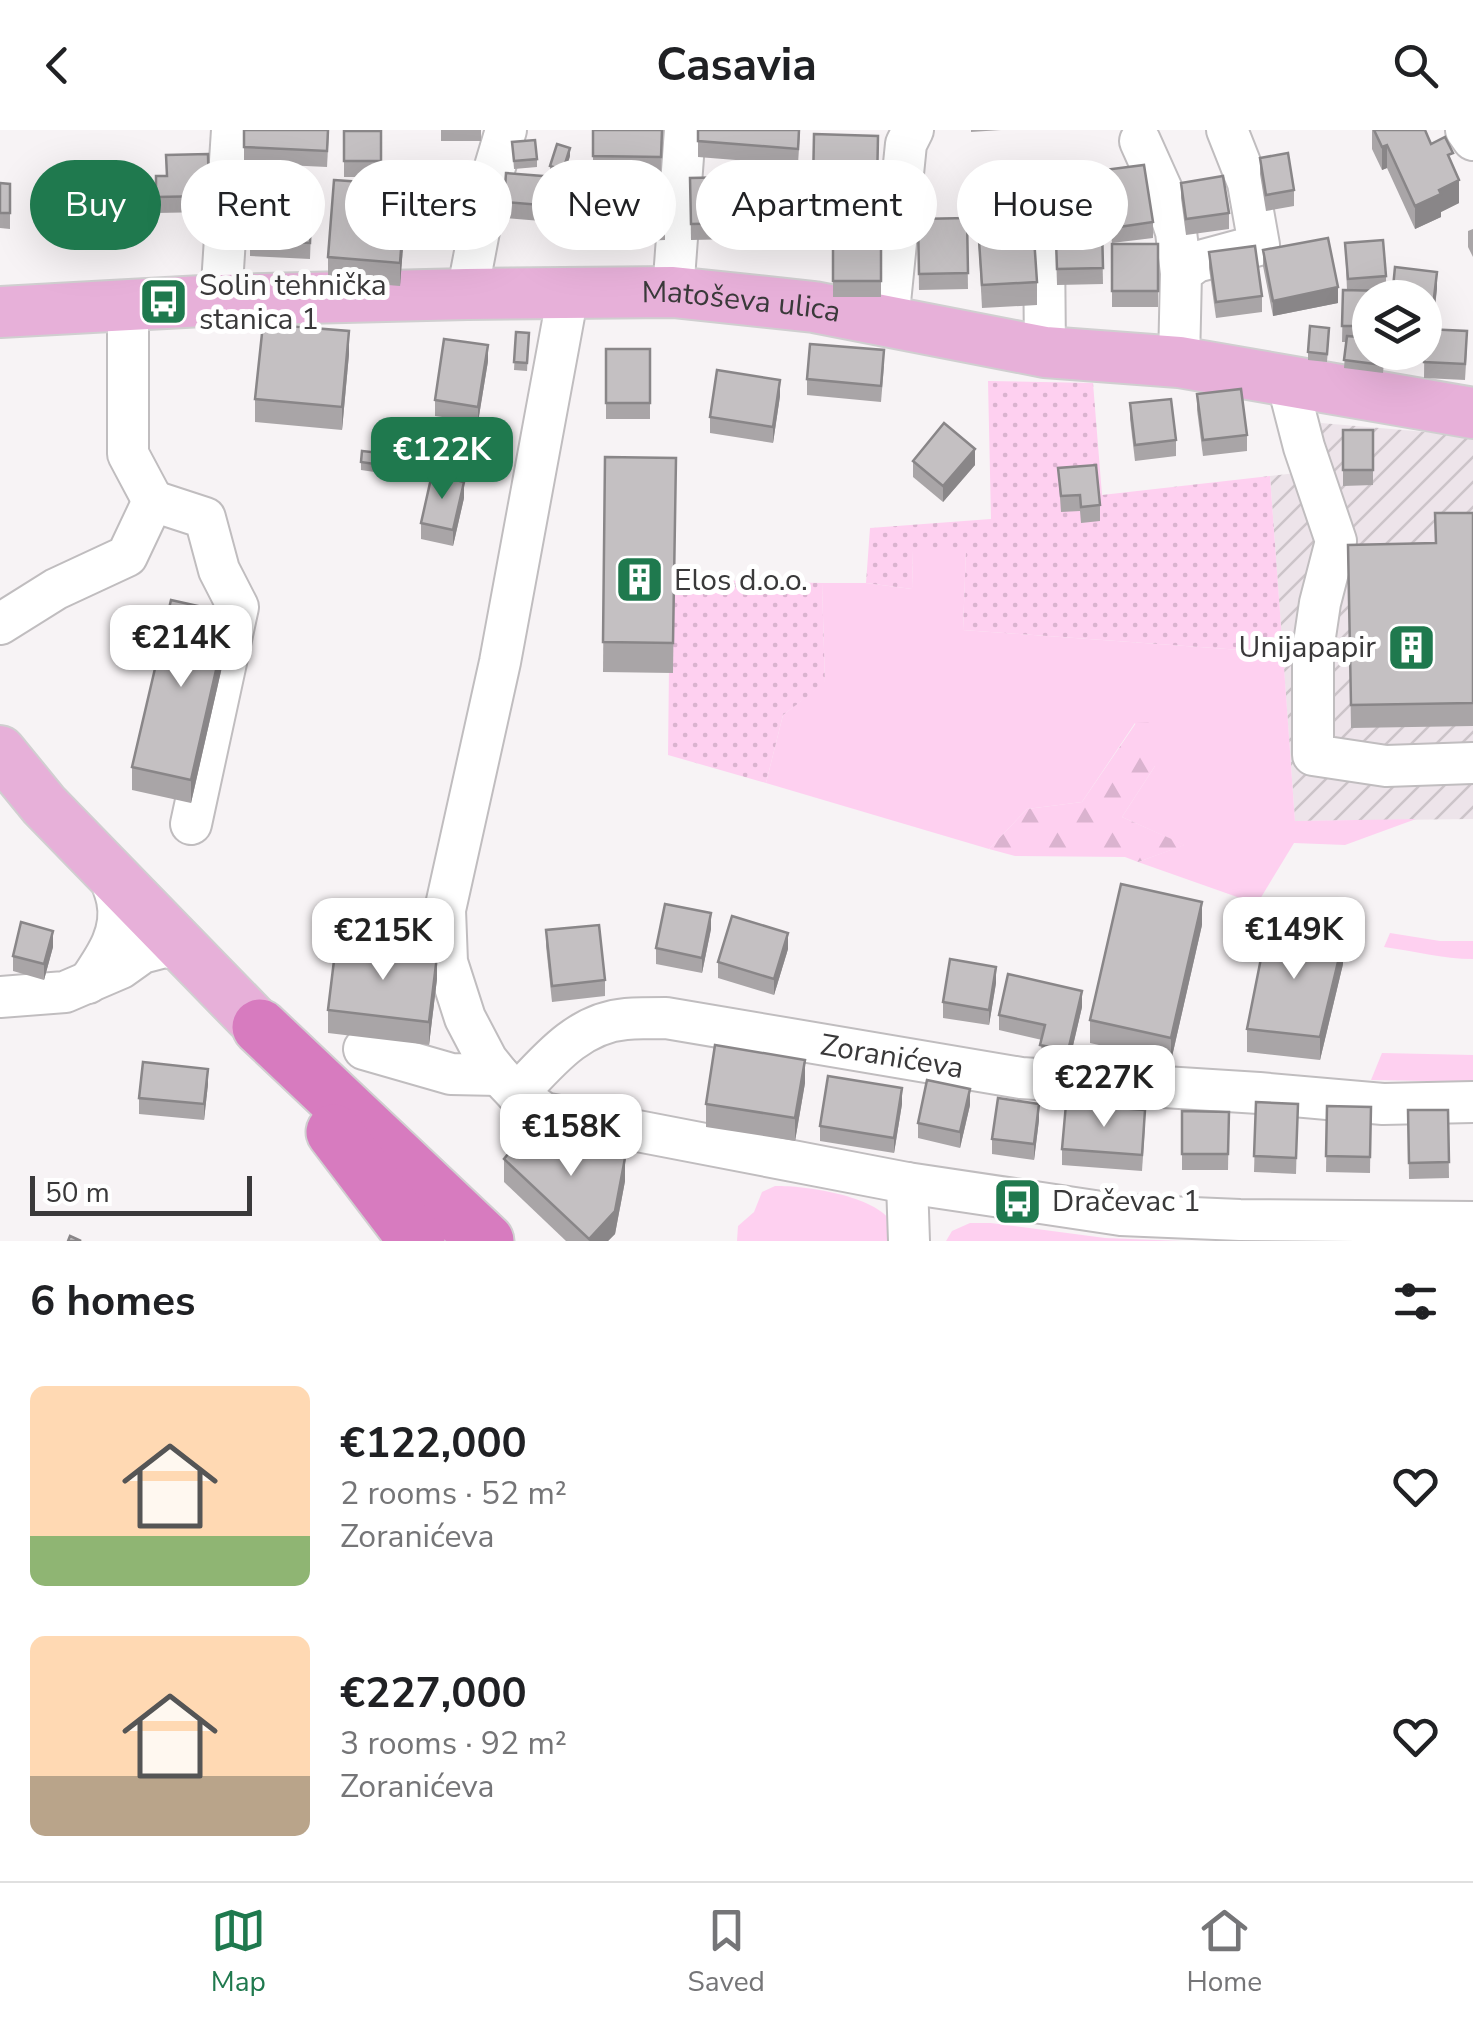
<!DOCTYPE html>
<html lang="en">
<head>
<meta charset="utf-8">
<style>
	body { margin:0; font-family:"Nunito Sans",sans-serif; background:#f6f6f6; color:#202124; height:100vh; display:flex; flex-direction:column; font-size:38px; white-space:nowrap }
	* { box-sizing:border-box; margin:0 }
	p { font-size:32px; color:#757577 }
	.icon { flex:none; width:55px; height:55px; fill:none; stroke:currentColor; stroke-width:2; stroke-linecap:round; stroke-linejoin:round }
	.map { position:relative; height:1111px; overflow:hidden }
	.panel { display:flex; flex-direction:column; background:#fff; flex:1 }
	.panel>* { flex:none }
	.top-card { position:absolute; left:30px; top:30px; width:1415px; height:90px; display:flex; gap:20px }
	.tools { position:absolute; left:1352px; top:150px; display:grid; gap:20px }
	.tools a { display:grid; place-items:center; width:90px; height:90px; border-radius:50%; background:#fff; box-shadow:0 10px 40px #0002; font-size:50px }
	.scale { position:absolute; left:30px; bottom:25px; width:222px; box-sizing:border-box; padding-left:10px; border:5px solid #3a393a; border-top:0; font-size:28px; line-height:35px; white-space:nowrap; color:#3a393a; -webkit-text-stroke:8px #fff; paint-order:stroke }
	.price { position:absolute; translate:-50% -85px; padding:0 22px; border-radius:20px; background:#fff; color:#222; font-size:32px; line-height:65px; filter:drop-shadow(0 2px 5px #0008) }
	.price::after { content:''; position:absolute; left:50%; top:60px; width:30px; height:22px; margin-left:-15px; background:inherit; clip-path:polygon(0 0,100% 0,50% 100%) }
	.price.active { background:#1f794e; color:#fff }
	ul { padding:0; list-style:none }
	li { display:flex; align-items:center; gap:30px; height:250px; padding:0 30px }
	li span { display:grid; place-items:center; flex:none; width:280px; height:200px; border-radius:15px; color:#555 }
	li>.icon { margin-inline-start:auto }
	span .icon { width:120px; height:120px; fill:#fffc; stroke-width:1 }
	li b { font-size:42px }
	h2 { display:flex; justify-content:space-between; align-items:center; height:120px; padding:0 30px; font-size:42px }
	.tag { padding:0 35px; border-radius:45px; background:#fff; box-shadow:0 10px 40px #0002; font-size:35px; line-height:90px }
	.tag.active { background:#1f794e; color:#fff }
	header { display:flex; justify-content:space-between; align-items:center; height:130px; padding:0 30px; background:#fff; font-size:45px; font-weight:700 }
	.tabs { display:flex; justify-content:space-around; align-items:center; height:140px; border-top:2px solid #e0e0e0; background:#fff; font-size:28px; color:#757577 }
	.tabs a { display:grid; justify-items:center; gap:5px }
	.tabs .active { color:#1f794e }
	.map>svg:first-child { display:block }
	.industrial { fill:url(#industrial-furrows) }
	.grass { fill:#fed0f0 }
	.forest { fill:url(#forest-firs) }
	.garden { fill:url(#garden-dots) }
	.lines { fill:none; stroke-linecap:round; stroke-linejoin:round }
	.minor-casing { stroke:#c0bdbf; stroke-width:44 }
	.major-casing { stroke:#d0cfd0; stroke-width:54 }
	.highway-casing { stroke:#d0cfd0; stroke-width:59 }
	.minor { stroke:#fff; stroke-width:40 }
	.major { stroke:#e7b0d9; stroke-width:50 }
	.highway { stroke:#d77bbf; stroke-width:55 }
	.wall { fill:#a9a5a7 }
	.shaded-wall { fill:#898688 }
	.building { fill:#c4c0c2; stroke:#898688; stroke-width:2.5 }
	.labels { text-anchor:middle; stroke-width:10; stroke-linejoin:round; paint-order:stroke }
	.poi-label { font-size:30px; fill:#3a393a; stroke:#fff; text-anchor:start }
	.street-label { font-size:30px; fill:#3a393a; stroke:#fff }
</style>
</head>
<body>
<header><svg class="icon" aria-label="back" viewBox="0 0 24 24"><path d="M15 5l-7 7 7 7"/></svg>Casavia<svg class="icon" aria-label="search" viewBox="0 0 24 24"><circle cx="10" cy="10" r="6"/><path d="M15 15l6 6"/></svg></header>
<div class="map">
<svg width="1473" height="1111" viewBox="0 0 1473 1111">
	<defs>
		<pattern id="industrial-furrows" width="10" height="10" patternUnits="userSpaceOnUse" patternTransform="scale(2.5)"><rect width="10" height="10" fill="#ede4ea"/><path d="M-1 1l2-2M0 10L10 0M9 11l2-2" fill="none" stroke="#ccc4c9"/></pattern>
		<pattern id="forest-firs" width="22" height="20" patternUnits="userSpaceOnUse" patternTransform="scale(2.5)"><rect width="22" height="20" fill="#fed0f0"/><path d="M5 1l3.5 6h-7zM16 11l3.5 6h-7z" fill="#dab3cf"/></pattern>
		<pattern id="garden-dots" width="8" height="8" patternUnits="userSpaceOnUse" patternTransform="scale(2.5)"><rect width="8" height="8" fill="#fed0f0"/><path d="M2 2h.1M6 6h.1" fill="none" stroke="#dab3cf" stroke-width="1.8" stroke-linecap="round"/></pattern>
	</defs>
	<rect width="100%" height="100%" fill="#f7f3f5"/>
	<polygon class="industrial" points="1321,293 1473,306 1473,689 1295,691 1270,346 1323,340"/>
	<g class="grass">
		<polygon points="913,420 966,420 963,500 1283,523 1295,691 1416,689 1345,715 1294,713 1257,774 1138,732 1184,715 1122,687 1155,636 1135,593 1082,672 1027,679 989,719 766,653 783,585 825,552 822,453 866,453 912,459"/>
		<path d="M1390 803 1440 811H1473V829C1443 829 1414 821 1384 817Z"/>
		<polygon points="1382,923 1473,925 1473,952 1371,950"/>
		<path d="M775 1056C803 1055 881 1066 893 1095 895 1100 894 1106 895 1111H737L738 1096 754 1082 762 1062Z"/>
		<polygon points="970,1093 991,1093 1105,1108 1182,1111 946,1111 952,1101"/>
	</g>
	<polygon class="forest" points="1158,592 1155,636 1122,687 1185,715 1138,732 1125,727 1015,726 989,719 1027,679 1082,672 1136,593"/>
	<g class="garden">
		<polygon points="988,251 1093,253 1102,365 1270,346 1283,523 963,500 966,420 913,420 912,459 866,453 870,398 991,389"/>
		<polygon points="670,449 822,453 825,553 783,585 766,653 668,625"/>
	</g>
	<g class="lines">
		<defs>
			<g id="minor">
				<polyline points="1466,0 1473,10"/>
				<polyline points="1140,11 1162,60 1176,102 1181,143"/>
				<polyline points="1040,56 1044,114 1045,222"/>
				<polyline points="673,162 685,0"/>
				<polyline points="467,164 485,70 506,0"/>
				<polyline points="568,164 500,532 445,780 447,832 465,888 487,930 499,945 517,964 544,983 907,1053 1121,1085 1240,1090 1473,1092"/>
				<polyline points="221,170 232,0"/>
				<polyline points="128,174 128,324 153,371"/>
				<polyline points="888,192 906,14 913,0"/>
				<polyline points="1179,232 1181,143 1196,132 1259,115 1248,53 1227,0"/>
				<polyline points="1287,251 1304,317 1336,411 1320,473 1313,520 1313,625 1386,636 1473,633"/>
				<polyline points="0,494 56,459 127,426 153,371 205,388 219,440 238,477 191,694"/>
				<path d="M88 853C105 828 124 802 117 770 115 760 110 749 107 739"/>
				<polyline points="0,867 65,862 121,838 142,823 165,817 187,821"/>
				<polyline points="364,919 451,944 499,945"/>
				<path id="s1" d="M517 964C548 931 578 893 626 889 639 888 653 888 666 888L1021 948 1259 963 1383 974 1473 972"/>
				<polyline points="907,1053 909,1111"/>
			</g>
			<g id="major">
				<path id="s2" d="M0 182 221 170 467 164 673 162 814 177 1045 222 1179 232 1473 283"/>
				<polyline points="0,621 44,675 260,897"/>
			</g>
			<g id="highway">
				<polyline points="260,897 486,1111"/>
				<polyline points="334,1002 417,1111"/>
			</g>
		</defs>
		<use href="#minor" class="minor-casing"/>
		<use href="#major" class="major-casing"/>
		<use href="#highway" class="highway-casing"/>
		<use href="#minor" class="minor"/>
		<use href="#major" class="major"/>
		<use href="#highway" class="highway"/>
	</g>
	<g class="wall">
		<polygon points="244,0 329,0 327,37 244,33"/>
		<rect x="441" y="0" width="40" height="11"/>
		<polygon points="593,0 662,0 661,43 593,42"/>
		<polygon points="698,0 800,0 798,35 698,27"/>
		<polygon points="971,0 1001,0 971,2"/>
		<polygon points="1372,0 1425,0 1431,14 1453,35 1459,73 1441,82 1441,87 1415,99 1387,38 1382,40 1372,19"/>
		<rect x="344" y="1" width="37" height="46"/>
		<polygon points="814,4 878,6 877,71 813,70"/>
		<polygon points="512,12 537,29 537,37 514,39"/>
		<polygon points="208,24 209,82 156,83 156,46 166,46"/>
		<polygon points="570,26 563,48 550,44 550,36"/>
		<polygon points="1260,28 1294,60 1294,76 1266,81 1260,44"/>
		<polygon points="1104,40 1153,92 1153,108 1112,113 1104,56"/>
		<polygon points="74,46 137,83 137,99 77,103"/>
		<polygon points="736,47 738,109 691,110 690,48"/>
		<polygon points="0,53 10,54 10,99 0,98"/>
		<polygon points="1101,53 1103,154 1057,155 1054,54"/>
		<polygon points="1181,53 1229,83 1229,99 1186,105 1181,68"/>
		<polygon points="616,58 665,95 665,110 618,112"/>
		<polygon points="769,60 799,61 794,76 790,75 787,100 766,96"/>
		<polygon points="555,63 553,92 504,88 504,72"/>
		<polygon points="976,66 1037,152 1037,175 982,178"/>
		<polygon points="312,73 310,129 250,126 250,110"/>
		<polygon points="406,78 400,156 328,150 328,127"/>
		<polygon points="967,88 968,159 919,160 918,89"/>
		<polygon points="1473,99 1473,127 1468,117 1468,101"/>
		<rect x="833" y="102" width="48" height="65"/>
		<polygon points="1345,113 1386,146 1386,162 1370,168 1370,222 1385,222 1383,243 1344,238 1346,212 1342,212 1343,160 1347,160"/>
		<rect x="1112" y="114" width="46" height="63"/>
		<polygon points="1263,120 1338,173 1273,186 1263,136"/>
		<polygon points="1209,122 1262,166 1262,182 1216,188 1209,138"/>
		<polygon points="1437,158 1433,199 1467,217 1465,250 1424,248 1425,168"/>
		<polygon points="516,202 529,203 527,241 514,240"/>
		<polygon points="1329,206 1327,232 1308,230 1308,222"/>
		<rect x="606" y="219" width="44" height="70"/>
		<polygon points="349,224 342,300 255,292 255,269"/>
		<polygon points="488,231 478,292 435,286 435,270"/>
		<polygon points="884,236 881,272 807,265 807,249"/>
		<polygon points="1197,264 1247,305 1247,321 1203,326 1197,280"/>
		<polygon points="780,266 773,313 710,303 710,287"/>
		<polygon points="1130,273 1176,310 1176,326 1135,331 1130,289"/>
		<polygon points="1343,300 1373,300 1373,355 1343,356"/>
		<polygon points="605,327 676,328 673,543 603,542"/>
		<polygon points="913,331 975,335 943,372 913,347"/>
		<polygon points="361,332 390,332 388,344 361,340"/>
		<polygon points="1058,338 1100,375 1100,391 1081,393 1080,381 1061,382"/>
		<polygon points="464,368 453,416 421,409 421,393"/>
		<polygon points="1473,383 1473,596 1351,598 1348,415 1435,413"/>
		<polygon points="229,506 191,673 132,660 132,637"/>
		<polygon points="1202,795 1171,931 1090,913 1090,890"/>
		<polygon points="711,799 702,843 656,834 656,818"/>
		<polygon points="546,800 605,850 605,866 552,872 546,816"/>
		<polygon points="53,817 44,850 13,841 13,826"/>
		<polygon points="788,819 774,865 718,848 718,832"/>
		<polygon points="1343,834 1320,930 1247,922 1247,899"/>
		<polygon points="437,849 429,915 328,903 328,880"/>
		<polygon points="996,853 989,895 943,888 943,872"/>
		<polygon points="1082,877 1068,937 1040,931 1042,910 999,900 999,885"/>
		<polygon points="805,953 795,1011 706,997 706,974"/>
		<polygon points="208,954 204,990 139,984 139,968"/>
		<polygon points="1256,972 1298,974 1296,1044 1254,1042"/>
		<polygon points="902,974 894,1023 820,1011 820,996"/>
		<polygon points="970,975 960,1018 918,1008 918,993"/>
		<polygon points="1327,976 1371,977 1370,1043 1326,1042"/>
		<polygon points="1408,980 1448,980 1449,1048 1409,1049"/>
		<polygon points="1182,981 1229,982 1228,1040 1182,1040"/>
		<polygon points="1039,990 1034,1030 992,1024 992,1009"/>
		<polygon points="1145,996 1142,1041 1062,1035 1062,1019"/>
		<polygon points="504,1029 625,1051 615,1104 608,1111 566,1111 504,1052"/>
	</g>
	<g class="shaded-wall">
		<polygon points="1387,15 1387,38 1382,40 1382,17"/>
		<polygon points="570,18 570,26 563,48 563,40"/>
		<polygon points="1459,50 1459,73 1441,82 1441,87 1415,99 1415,76 1439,60"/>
		<polygon points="406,55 406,78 400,156 400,133"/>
		<polygon points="1437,142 1437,158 1432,201 1432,185"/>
		<polygon points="1338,157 1338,173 1273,186 1273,171"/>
		<polygon points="349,201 349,224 342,300 342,277"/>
		<polygon points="488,215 488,231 478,292 478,277"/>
		<polygon points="780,250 780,266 773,313 773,297"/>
		<polygon points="975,319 975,335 943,372 943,356"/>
		<polygon points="464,352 464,368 453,416 453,400"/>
		<polygon points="229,483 229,506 191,673 191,650"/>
		<polygon points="1202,772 1202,795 1171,931 1171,908"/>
		<polygon points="711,783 711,799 702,843 702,828"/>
		<polygon points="53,801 53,817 44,850 44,834"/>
		<polygon points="788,803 788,819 774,865 774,849"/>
		<polygon points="1343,811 1343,834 1320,930 1320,907"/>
		<polygon points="437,826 437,849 429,915 429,892"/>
		<polygon points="996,837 996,853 989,895 989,880"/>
		<polygon points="1082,861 1082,877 1068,937 1068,921"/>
		<polygon points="805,930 805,953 795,1011 795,988"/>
		<polygon points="208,939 208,954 204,990 204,974"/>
		<polygon points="902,958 902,974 894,1023 894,1008"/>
		<polygon points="970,959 970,975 960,1018 960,1002"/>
		<polygon points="1039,974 1039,990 1034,1030 1034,1014"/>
		<polygon points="625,1028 625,1051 615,1104 608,1111 589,1111"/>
	</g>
	<g class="building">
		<polygon points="244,0 328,0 327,21 244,17"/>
		<polygon points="593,0 662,0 661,27 593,26"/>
		<polygon points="698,0 799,0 798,19 698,11"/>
		<polygon points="1374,0 1425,0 1431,14 1445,7 1453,23 1448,25 1459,50 1439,60 1441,64 1415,76 1387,15 1382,17"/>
		<rect x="344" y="1" width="37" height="30"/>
		<polygon points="814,4 878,6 877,56 813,55"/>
		<polygon points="535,10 537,29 514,31 512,12"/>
		<polygon points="557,14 570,18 563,40 550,36"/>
		<polygon points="1288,23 1294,60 1266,65 1260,28"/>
		<polygon points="208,24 209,66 156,67 156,46 167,46 166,25"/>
		<polygon points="1144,35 1153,92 1112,98 1104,40"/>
		<polygon points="134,42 137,83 77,87 74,46"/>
		<polygon points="506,43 555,47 553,76 504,72"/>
		<polygon points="774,45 799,53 794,68 769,60"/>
		<polygon points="1223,46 1229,83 1186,89 1181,53"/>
		<polygon points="736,47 738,93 691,94 690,48"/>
		<polygon points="334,50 406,55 400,133 328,127"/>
		<polygon points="0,53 10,54 10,83 0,83"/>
		<polygon points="1101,53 1103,138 1057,139 1054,54"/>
		<polygon points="253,55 312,58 310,113 250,110"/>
		<polygon points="664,56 665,95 618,97 616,58"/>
		<polygon points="1031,63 1037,152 982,155 976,66"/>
		<polygon points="769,67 790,70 787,92 766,88"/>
		<polygon points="967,88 968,143 919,144 918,89"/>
		<rect x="833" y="102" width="48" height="49"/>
		<polygon points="1328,108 1338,157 1273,171 1263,120"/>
		<polygon points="1383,110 1386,146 1348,149 1345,113"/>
		<rect x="1112" y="114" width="46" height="47"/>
		<polygon points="1255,116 1262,166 1216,172 1209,122"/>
		<polygon points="1395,137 1437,142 1432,185 1425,184 1425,168 1392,168"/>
		<polygon points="1343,160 1385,161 1385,168 1370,168 1370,196 1342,196"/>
		<polygon points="263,194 349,201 342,277 255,269"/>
		<polygon points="1310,196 1329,198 1327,224 1308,222"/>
		<polygon points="1426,199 1467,201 1465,234 1424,232"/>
		<polygon points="516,202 529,203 527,233 514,232"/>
		<polygon points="1347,206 1370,208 1370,222 1384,222 1383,235 1344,230"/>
		<polygon points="444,209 488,215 478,277 435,270"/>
		<polygon points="810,214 884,220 881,256 807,249"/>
		<rect x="606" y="219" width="44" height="54"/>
		<polygon points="717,240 780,250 773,297 710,287"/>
		<polygon points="1241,259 1247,305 1203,310 1197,264"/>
		<polygon points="1171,269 1176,310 1135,315 1130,273"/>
		<polygon points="944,293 975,319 943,356 913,331"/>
		<rect x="1343" y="300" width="30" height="40"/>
		<polygon points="362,321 390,324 388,336 361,332"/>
		<polygon points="605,327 676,328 673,513 603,512"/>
		<polygon points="1096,335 1100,375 1081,377 1080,365 1061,366 1058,338"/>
		<polygon points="432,344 464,352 453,400 421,393"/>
		<polygon points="1435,383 1473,383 1473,573 1351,575 1348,415 1436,413"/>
		<polygon points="171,470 229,483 191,650 132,637"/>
		<polygon points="1121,754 1202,772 1171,908 1090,890"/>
		<polygon points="665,774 711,783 702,828 656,818"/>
		<polygon points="732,786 788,803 774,849 718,832"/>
		<polygon points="21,792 53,801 44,834 13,826"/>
		<polygon points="1268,793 1343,811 1320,907 1247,899"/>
		<polygon points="599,795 605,850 552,856 546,800"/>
		<polygon points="336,814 437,826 429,892 328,880"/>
		<polygon points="950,829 996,837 989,880 943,872"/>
		<polygon points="1008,844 1082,861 1068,921 1040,915 1045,895 999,885"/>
		<polygon points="715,915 805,930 795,988 706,974"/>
		<polygon points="143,932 208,939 204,974 139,968"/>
		<polygon points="828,946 902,958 894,1008 820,996"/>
		<polygon points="927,950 970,959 960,1002 918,993"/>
		<polygon points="998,968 1039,974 1034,1014 992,1009"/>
		<polygon points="1256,972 1298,974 1296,1028 1254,1026"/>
		<polygon points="1066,974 1145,980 1142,1025 1062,1019"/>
		<polygon points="1327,976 1371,977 1370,1027 1326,1026"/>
		<polygon points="1408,980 1448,980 1449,1032 1409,1033"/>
		<polygon points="1182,981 1229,982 1228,1024 1182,1024"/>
		<polygon points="524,1004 625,1028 615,1081 589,1109 504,1029"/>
		<polygon points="70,1106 81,1111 68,1111"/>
	</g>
	<defs>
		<symbol id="bus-square" viewBox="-11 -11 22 22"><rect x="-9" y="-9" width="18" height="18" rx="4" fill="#1f794e" stroke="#fff"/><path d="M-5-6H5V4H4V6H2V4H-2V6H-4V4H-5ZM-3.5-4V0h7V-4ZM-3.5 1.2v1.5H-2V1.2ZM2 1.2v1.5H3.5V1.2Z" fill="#fff"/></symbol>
		<symbol id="building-square" viewBox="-11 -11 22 22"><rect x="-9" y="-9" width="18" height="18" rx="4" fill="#1f794e" stroke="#fff"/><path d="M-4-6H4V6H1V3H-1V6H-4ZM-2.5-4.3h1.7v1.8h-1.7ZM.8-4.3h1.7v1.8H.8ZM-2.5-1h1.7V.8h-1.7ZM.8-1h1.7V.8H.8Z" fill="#fff"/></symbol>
	</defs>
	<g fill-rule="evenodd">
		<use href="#bus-square" x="136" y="144" width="55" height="55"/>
		<use href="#building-square" x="612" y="422" width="55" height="55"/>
		<use href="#building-square" x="1384" y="490" width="55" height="55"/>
		<use href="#bus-square" x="990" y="1044" width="55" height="55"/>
	</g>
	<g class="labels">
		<g class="poi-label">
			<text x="199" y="165">Solin tehnička<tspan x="199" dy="34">stanica 1</tspan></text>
			<text x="674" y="460">Elos d.o.o.</text>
			<text x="1376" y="527" text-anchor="end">Unijapapir</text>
			<text x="1052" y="1081">Dračevac 1</text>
		</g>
		<g class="street-label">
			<text dy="10" stroke="none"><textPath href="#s2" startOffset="742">Matoševa ulica</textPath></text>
			<text dy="10" stroke="none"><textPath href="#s1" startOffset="405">Zoranićeva</textPath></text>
		</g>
	</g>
</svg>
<div class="tools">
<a><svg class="icon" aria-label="layers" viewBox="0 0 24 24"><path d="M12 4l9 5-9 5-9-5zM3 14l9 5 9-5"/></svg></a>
</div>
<div class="scale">50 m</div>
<b class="price active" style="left:442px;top:372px">€122K</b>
<b class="price" style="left:181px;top:560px">€214K</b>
<b class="price" style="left:1294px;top:852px">€149K</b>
<b class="price" style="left:383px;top:853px">€215K</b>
<b class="price" style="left:1104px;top:1000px">€227K</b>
<b class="price" style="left:571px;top:1049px">€158K</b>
<div class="top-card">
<a class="tag active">Buy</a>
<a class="tag">Rent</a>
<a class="tag">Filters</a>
<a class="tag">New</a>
<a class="tag">Apartment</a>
<a class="tag">House</a>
</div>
</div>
<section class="panel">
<h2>6 homes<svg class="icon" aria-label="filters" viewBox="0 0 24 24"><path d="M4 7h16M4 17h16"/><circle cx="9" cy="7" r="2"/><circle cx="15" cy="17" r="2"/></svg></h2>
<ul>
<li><span style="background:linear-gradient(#ffd9b3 75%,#8fb573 0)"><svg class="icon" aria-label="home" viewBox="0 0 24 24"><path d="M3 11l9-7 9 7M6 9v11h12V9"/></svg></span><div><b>€122,000</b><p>2 rooms · 52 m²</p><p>Zoranićeva</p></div><svg class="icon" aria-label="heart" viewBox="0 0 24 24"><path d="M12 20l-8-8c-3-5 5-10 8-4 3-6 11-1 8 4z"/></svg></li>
<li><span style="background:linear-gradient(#ffd9b3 70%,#b9a48a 0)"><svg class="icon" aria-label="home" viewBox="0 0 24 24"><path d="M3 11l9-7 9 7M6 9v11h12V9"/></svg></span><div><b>€227,000</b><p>3 rooms · 92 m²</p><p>Zoranićeva</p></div><svg class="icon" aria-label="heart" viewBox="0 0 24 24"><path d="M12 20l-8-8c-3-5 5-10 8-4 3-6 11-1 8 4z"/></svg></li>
</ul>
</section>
<nav class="tabs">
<a class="active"><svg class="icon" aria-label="map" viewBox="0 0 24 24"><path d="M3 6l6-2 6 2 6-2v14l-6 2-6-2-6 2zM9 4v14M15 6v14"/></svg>Map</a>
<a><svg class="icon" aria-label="saved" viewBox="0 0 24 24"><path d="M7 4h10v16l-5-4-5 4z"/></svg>Saved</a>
<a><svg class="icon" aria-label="home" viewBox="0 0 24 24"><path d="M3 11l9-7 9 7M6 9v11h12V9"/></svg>Home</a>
</nav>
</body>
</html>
